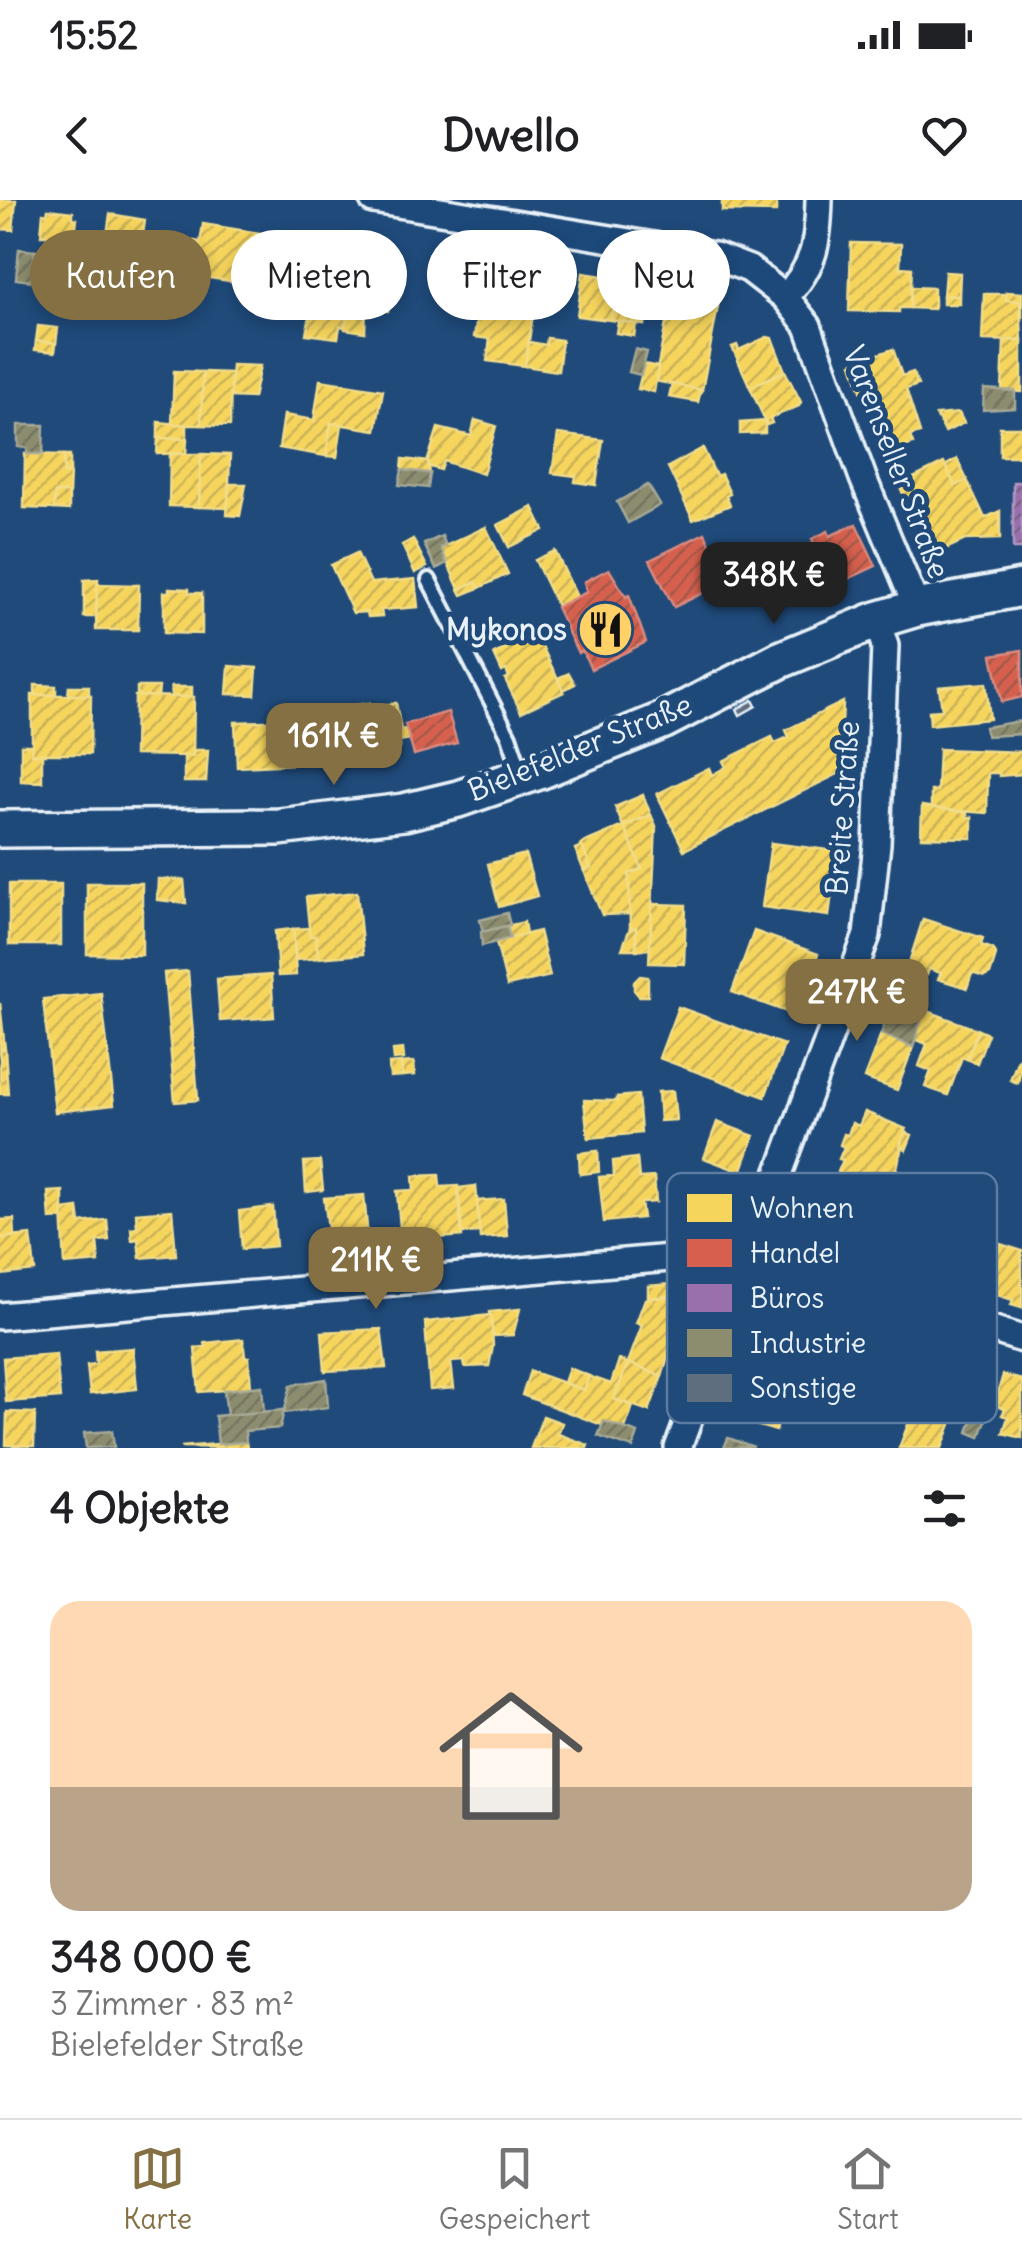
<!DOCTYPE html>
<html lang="de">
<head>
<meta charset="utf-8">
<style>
	body { margin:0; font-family:Delius,sans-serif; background:#f6f6f6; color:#202124; height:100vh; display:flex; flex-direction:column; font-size:38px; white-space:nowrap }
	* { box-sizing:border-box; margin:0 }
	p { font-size:32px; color:#757577 }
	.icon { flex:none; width:55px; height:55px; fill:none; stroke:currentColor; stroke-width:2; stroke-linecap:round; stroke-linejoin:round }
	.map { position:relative; height:1248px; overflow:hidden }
	.panel { display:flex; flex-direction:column; background:#fff; flex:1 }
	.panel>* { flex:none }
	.guide { position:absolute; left:30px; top:30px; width:962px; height:90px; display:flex; gap:20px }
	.price { position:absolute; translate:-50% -85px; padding:0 22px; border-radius:20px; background:#847042; color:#fff; font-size:32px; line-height:65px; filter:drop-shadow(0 2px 5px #0008) }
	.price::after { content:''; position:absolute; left:50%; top:60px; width:30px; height:22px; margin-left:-15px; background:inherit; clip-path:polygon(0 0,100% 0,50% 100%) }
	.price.current { background:#222; color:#fff }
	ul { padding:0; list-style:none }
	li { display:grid; align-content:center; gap:20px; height:530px; padding:0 50px }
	li span { display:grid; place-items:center; height:310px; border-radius:30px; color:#555 }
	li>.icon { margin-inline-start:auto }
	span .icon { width:180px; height:180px; fill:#fffc; stroke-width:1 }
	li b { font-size:42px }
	h2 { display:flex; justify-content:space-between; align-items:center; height:120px; padding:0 50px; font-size:42px }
	.pill { padding:0 35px; border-radius:45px; background:#fff; box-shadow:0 5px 15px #0003; font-size:35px; line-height:90px }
	.pill.current { background:#847042; color:#fff }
	.status { display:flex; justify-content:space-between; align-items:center; height:70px; padding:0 50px; background:#fff; direction:ltr }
	.status svg { height:28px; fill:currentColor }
	header { display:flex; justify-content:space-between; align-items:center; height:130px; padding:0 50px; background:#fff; font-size:45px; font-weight:700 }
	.tabs { display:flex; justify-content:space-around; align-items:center; height:140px; border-top:2px solid #e0e0e0; background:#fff; font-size:28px; color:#757577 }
	.tabs a { display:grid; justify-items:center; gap:5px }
	.tabs .current { color:#847042 }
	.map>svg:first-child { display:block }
	.homes { fill:url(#homes-hatch); stroke:#f2dd8b; stroke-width:2.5 }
	.shops { fill:url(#shops-hatch); stroke:#db8c80; stroke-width:2.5 }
	.offices { fill:url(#offices-hatch); stroke:#b197c2; stroke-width:2.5 }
	.industry { fill:url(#industry-hatch); stroke:#a8aa97; stroke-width:2.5 }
	.building { fill:url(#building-hatch); stroke:#e8f1f8; stroke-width:2.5 }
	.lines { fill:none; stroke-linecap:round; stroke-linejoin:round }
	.lane-casing { stroke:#e8f1f8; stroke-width:20 }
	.street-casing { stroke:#e8f1f8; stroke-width:32 }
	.secondary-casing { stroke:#e8f1f8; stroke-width:42 }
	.lane { stroke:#1f4a7a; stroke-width:12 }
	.street { stroke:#1f4a7a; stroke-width:25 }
	.secondary { stroke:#1f4a7a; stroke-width:35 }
	.labels { text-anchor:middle; stroke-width:10; stroke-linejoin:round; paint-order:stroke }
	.street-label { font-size:30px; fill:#e8f1f8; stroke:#1f4a7a }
	.poi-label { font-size:30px; font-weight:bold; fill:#e8f1f8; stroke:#1f4a7a; text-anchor:end }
	.key { fill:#1f4a7a; stroke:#5b7ca0; stroke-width:2.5 }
	.key-label { font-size:28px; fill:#e8f1f8 }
</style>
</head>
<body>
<div class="status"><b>15:52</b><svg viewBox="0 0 49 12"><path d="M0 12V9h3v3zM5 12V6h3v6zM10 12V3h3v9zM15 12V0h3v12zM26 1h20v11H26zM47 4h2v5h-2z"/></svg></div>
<header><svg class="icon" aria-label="back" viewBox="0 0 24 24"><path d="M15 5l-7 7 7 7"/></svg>Dwello<svg class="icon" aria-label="heart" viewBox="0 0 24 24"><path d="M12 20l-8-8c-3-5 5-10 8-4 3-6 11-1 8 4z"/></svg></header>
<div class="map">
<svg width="1022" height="1248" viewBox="0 0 1022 1248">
	<defs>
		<pattern id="homes-hatch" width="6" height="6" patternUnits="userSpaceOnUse" patternTransform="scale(2.5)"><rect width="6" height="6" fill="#f6d55c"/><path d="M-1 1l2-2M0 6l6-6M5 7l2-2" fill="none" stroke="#cab258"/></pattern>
		<pattern id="shops-hatch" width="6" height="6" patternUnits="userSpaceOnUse" patternTransform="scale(2.5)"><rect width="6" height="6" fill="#d6604d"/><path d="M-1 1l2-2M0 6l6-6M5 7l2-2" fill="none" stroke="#a4584c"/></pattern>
		<pattern id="offices-hatch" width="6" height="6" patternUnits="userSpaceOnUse" patternTransform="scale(2.5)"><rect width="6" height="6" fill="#9970ab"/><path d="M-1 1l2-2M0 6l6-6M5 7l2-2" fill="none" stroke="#786084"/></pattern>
		<pattern id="industry-hatch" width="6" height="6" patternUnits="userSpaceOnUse" patternTransform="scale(2.5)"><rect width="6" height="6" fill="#8c8c6e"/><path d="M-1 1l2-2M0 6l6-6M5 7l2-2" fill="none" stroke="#747461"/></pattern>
		<pattern id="building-hatch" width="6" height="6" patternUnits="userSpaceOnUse" patternTransform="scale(2.5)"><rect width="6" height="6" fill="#5f6e7f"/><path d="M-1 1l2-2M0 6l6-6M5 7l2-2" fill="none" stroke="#515962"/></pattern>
	</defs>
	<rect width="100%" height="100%" fill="#1f4a7a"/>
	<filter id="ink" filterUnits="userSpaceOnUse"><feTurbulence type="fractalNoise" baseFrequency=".01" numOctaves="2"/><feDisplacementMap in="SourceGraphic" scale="20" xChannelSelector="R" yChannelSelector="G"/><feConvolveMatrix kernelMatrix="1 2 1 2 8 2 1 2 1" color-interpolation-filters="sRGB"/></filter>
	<g filter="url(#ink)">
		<g class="homes">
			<polygon points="0,0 16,0 13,30 0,29"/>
			<polygon points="722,0 777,0 776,12 722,11"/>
			<polygon points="48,9 73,12 73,18 77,19 75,34 70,38 61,37 60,45 79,47 72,100 65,99 64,104 47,102 49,83 32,80 35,51 45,53 48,35 41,35 43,13 47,14"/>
			<polygon points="110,14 145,20 142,42 153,44 151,62 104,56"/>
			<polygon points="203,24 266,34 263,51 267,56 266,64 260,68 258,85 195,76"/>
			<polygon points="167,36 200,42 196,87 163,82"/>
			<polygon points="851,43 901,44 900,67 912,68 910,108 899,108 899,112 849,111"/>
			<polygon points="354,47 397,54 394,73 388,72 386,85 392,86 388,111 366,107 365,132 345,129 349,76 344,76 346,63 351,64"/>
			<polygon points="945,72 960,73 959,96 943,96"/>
			<polygon points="583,73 617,78 611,120 577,116"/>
			<polygon points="617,78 650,83 644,125 611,120"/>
			<polygon points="911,87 934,88 934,109 910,108"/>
			<polygon points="1006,92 1022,93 1022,118 1020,101 1006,100"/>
			<polygon points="984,94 1006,94 1006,100 1020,101 1022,141 982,140"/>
			<rect x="943" y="96" width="16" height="8"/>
			<polygon points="671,97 718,106 702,190 655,181"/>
			<polygon points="480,100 534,108 525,166 487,161 490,139 474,137"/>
			<polygon points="313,103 348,110 345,127 340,126 338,138 306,134"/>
			<polygon points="618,121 636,124 634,136 616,133"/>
			<polygon points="38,126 58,128 56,143 36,141"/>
			<polygon points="767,137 772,138 785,171 750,187 732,147 737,145 739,150"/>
			<polygon points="547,138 562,140 558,171 525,166 529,142 546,145"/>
			<polygon points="1004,140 1022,141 1022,192 1002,191"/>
			<polygon points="36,141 56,143 55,152 35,150"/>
			<polygon points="893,149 902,176 913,172 918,185 906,189 920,233 910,236 913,244 898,249 895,241 879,246 852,163"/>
			<polygon points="644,164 658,167 654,192 638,189"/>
			<polygon points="232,165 260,166 253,198 230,197"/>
			<polygon points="174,171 203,172 201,225 172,225"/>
			<polygon points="785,171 801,202 799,206 770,218 772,223 767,225 750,187"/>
			<polygon points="203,172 231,173 230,226 201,225"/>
			<polygon points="320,180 383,190 376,230 331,223 326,256 279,248 284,215 314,220"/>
			<polygon points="672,184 701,190 698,202 669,197"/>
			<polygon points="959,213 964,223 945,232 936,215"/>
			<polygon points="475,220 496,226 483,274 444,261 441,270 426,266 438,228 471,236"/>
			<polygon points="765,221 765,233 740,234 740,223"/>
			<polygon points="158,222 187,225 187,239 158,238"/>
			<polygon points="331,223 342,224 337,257 326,256"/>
			<rect x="1000" y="227" width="22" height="29"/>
			<polygon points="558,234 603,240 596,285 575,282 576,276 552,273"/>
			<polygon points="158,238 187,239 186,253 157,254"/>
			<polygon points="703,248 716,276 721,274 730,294 726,296 730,305 693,320 668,267"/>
			<polygon points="25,254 64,255 64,273 70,272 69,293 55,293 54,309 24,308"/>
			<polygon points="170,254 201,254 199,307 169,306"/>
			<polygon points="201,254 230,255 228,308 199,307"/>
			<polygon points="64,255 70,255 70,272 64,273"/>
			<polygon points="403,259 428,262 430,273 402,270"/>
			<polygon points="957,259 967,280 955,286 945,266"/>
			<polygon points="944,263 955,286 967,280 985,318 1000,311 1000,339 965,340 932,355 899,285"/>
			<polygon points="229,284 246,284 240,316 227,315"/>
			<polygon points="55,293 69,293 69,310 54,309"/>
			<polygon points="533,307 544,330 509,347 498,325"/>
			<polygon points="486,327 508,374 479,388 476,382 459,389 441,348"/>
			<polygon points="413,339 427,367 415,373 402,345"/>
			<polygon points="555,351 577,397 557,406 535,360"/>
			<polygon points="357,353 371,383 415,379 418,407 381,410 382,416 368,417 367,412 353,413 331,365"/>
			<polygon points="98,379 96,417 84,417 84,380"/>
			<polygon points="476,382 479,388 462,395 459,389"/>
			<polygon points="97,384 139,385 138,430 96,430"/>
			<polygon points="169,388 189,389 189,393 202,393 202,434 164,433 164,392 169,392"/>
			<polygon points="527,431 530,437 510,447 507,441"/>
			<polygon points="536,434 564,492 521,512 505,479 509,477 506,470 502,472 494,454"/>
			<polygon points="229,466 257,468 255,495 227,494"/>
			<polygon points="569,473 575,484 563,490 558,478"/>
			<polygon points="986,483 990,519 930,525 929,511 942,510 939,487"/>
			<polygon points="35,485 56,486 56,495 35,495"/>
			<polygon points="69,486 89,486 89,496 68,495"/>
			<polygon points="137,487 159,487 158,497 137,496"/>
			<rect x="171" y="487" width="21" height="10"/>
			<polygon points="32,495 91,495 90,554 32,554"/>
			<polygon points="135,496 194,497 193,556 134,555"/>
			<polygon points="843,502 840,573 684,650 657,594 709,568 712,575 726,567 723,561 772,537 775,543 789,537 786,530"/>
			<polygon points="370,503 372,513 397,509 401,530 406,529 410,539 399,541 400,548 370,553 371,557 352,560 343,507"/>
			<polygon points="396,503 397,509 372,513 371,507"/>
			<polygon points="335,519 341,554 311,559 309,523"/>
			<polygon points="293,520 295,564 237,567 235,522"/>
			<polygon points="21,545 32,545 32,554 42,554 42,582 21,581"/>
			<polygon points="939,549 1022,552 1022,574 999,576 999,573 988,573 987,613 931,609 931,591 937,591"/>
			<polygon points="193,550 208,550 206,582 184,582 184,556 193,556"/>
			<polygon points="643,595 651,615 624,626 642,669 629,674 631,714 602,715 584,671 591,668 581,644 623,626 615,607"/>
			<polygon points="922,606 967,613 967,617 972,617 972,638 921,637"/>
			<polygon points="651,615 656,626 650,749 636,750 636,728 630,728 629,674 642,669 624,626"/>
			<polygon points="771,643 837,651 829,716 762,707"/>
			<polygon points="582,646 591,668 584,671 575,649"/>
			<polygon points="525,654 537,696 499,707 488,664"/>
			<polygon points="158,679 184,680 186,703 157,700"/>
			<polygon points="87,683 142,683 142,755 87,754"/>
			<rect x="9" y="684" width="52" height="61"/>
			<polygon points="357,692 363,754 318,758 316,736 310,736 306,697"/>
			<polygon points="652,704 686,705 684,764 649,763"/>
			<polygon points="923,719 983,738 981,745 993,749 996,755 990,774 984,777 972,773 967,788 938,779 941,773 929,769 927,775 907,769"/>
			<polygon points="524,722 526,734 510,738 507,726"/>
			<polygon points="309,728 310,736 316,736 318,758 296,760 293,729"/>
			<polygon points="630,728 636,728 636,749 622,749"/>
			<polygon points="293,729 296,775 278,776 275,731"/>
			<polygon points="539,731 550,776 507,786 496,742"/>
			<polygon points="754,731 818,754 795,815 732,792"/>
			<polygon points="188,771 198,900 175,902 164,773"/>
			<polygon points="271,775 274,817 220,821 217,779"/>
			<polygon points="640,776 648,777 648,796 639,796 634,790 634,782"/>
			<polygon points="101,793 114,905 55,912 43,799"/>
			<polygon points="894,798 925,810 922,818 891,806"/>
			<polygon points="0,803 5,849 0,849"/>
			<polygon points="678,807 784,845 765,897 659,858"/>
			<polygon points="925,810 978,830 967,859 962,857 948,895 925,887 931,871 919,866 927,844 914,839"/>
			<polygon points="978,830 988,834 977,863 967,859"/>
			<polygon points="881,834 913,847 897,890 864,878"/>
			<polygon points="0,849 5,849 8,894 0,894"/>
			<polygon points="403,849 404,859 394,860 393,850"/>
			<polygon points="1018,859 1022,861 1018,883 1010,880"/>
			<polygon points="414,862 415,875 402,876 401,863"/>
			<polygon points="401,863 402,876 390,877 389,864"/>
			<polygon points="673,891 676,920 660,921 658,892"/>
			<polygon points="638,895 641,933 588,938 584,900 617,901 617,897"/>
			<polygon points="865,912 906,929 896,972 891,972 885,986 894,992 888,992 883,1007 887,1009 879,1033 874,1032 867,1049 824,1036 829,1022 823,1019 826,994 831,996 842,974 838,972 843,960 839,959 844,947 840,945 844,934 848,935 852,923 859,926"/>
			<polygon points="717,922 754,936 741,972 704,958"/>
			<polygon points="905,932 912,935 906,950 900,946"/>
			<polygon points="598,951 599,972 580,974 579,953"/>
			<polygon points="637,958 639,978 654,977 656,1002 641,1003 643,1018 604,1022 599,977 614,976 613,961"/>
			<polygon points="320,961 323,990 306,992 304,962"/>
			<polygon points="891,972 898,973 892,991 885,986"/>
			<polygon points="439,975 440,987 458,986 462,1036 401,1041 397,991 414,990 413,976"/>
			<polygon points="476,986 480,1032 462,1033 458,988"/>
			<polygon points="63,991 63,1018 50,1019 48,992"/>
			<polygon points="364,995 368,1039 330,1043 324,998"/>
			<polygon points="504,999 507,1036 480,1038 477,1001"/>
			<polygon points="273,1007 276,1046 242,1049 239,1011"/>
			<polygon points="78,1008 80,1023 107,1020 109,1040 97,1041 99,1062 65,1065 62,1010"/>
			<polygon points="172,1010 176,1055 140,1058 138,1039 132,1040 131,1028 137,1027 136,1013"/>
			<polygon points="14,1019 15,1036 0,1038 0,1020"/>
			<polygon points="31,1035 35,1071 0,1075 0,1038"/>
			<polygon points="997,1043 1022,1051 1022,1108 1011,1105 1013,1100 982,1090"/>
			<polygon points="671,1084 672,1096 648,1098 648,1086"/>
			<polygon points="675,1096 686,1100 662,1176 628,1163 642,1125 636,1123 645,1099"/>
			<polygon points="783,1098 800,1105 798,1109 830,1121 834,1111 846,1116 845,1120 864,1128 851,1162 803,1148 797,1163 803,1165 797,1182 792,1180 790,1188 794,1190 788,1206 783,1205 776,1231 746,1222 748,1219 735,1214 754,1156 758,1157 767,1134 771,1135"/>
			<polygon points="520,1109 513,1135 493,1136 489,1112"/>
			<polygon points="491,1115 493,1146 489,1166 465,1167 464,1161 451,1162 454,1188 430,1190 425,1122"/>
			<polygon points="381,1129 386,1168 325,1171 322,1132"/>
			<polygon points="887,1136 922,1144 948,1156 946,1162 959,1167 947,1199 959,1203 942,1248 899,1248 921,1191 874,1173"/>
			<polygon points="243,1139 245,1157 249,1157 251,1188 199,1192 195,1148 206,1147 205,1143"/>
			<polygon points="133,1148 137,1189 90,1194 87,1165 96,1164 95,1151"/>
			<polygon points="56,1154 60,1198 6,1202 3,1158"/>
			<polygon points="619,1160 628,1163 614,1199 633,1206 625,1228 604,1221 602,1225 522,1195 530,1171 584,1190 589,1176 611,1184"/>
			<polygon points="628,1163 662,1176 649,1211 614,1199"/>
			<polygon points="569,1168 589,1176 584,1190 564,1183"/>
			<polygon points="1003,1175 1022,1180 1022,1238 1003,1233 1008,1217 1002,1215 1005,1209 994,1205"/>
			<polygon points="7,1212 35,1213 34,1246 6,1245"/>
			<polygon points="543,1216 562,1223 558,1234 588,1245 587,1248 531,1248"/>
			<polygon points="246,1242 247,1248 181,1247 218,1244"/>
		</g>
		<g class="shops">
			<polygon points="856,324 876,366 803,400 783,358 814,343 812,339 828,331 830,336"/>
			<polygon points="705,333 714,352 717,350 715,355 728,381 674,407 650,360"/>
			<polygon points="783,358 797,387 781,395 767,366"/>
			<polygon points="609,369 626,397 629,395 646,442 591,469 582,450 578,453 556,407 587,392 584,382"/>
			<polygon points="1022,450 1022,497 1002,502 992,455"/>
			<polygon points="448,512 457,543 414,555 405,524"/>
		</g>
		<rect class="offices" x="1013" y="282" width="9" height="67"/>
		<g class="industry">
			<polygon points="19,49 35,51 31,81 16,79"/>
			<polygon points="635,149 647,152 641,175 629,172"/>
			<polygon points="984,189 1015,191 1015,208 983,210"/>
			<polygon points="18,225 44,225 43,254 27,254 27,248 18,247"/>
			<polygon points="402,270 430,273 428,288 399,285"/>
			<polygon points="648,285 660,305 628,323 617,302"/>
			<polygon points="442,336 446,346 441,348 447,363 436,369 424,344"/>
			<polygon points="1021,521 1022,534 987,536 985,527"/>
			<polygon points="507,713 510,725 483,732 480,720"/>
			<polygon points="507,726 510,738 482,746 481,732"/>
			<polygon points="891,806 922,818 913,847 881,834"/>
			<polygon points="326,1179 328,1207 284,1213 291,1185"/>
			<polygon points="262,1186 264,1212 227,1215 224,1190"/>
			<polygon points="976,1209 988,1214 980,1237 968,1232"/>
			<polygon points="284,1210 280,1228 245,1231 246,1242 218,1244 215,1216"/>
			<polygon points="604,1221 638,1233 633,1248 598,1236"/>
			<polygon points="112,1231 114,1247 86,1248 84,1233"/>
			<polygon points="728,1238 754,1247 724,1248"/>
		</g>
		<polygon class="building" points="753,500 756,506 740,515 737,509"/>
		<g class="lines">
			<defs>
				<polyline id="lane" points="429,380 509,536 522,575"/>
				<g id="street">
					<polyline points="373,0 715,56 749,69 785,97 808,126 863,278 917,408"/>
					<path d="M785 97C815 66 818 42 819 0"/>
					<polyline points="0,1116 716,1054 775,1058 1022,1139"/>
					<polyline points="865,1171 890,1095"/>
					<polyline points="678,1248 867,735 877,644 885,446 877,420"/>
				</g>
				<polyline id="secondary" points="0,629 279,627 404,612 458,599 539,571 664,520 780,460 877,420 917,408 1022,388"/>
			</defs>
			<use href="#lane" class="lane-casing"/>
			<use href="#street" class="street-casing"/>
			<use href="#secondary" class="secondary-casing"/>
			<use href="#lane" class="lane"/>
			<use href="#street" class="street"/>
			<use href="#secondary" class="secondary"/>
		</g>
	</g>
	<defs>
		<symbol id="restaurant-disc" viewBox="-11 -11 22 22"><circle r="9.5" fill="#ffd166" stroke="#1f4a7a"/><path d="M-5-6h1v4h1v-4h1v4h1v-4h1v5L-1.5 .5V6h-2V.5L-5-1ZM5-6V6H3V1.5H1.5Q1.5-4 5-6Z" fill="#111"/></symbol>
	</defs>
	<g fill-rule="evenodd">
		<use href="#restaurant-disc" x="574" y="398" width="63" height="63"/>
	</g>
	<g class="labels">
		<g class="street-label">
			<text transform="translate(896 262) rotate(69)" y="10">Varenseller Straße</text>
			<text transform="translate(580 548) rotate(-22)" y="10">Bielefelder Straße</text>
			<text transform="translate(843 608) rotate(-86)" y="10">Breite Straße</text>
		</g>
		<g class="poi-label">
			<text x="567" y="440">Mykonos</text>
		</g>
	</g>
	<rect x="667" y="973" width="330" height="250" rx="15" class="key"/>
	<rect x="687" y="994" width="45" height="28" fill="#f6d55c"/>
	<rect x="687" y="1039" width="45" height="28" fill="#d6604d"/>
	<rect x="687" y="1084" width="45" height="28" fill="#9970ab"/>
	<rect x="687" y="1129" width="45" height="28" fill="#8c8c6e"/>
	<rect x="687" y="1174" width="45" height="28" fill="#5f6e7f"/>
	<g class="key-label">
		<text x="750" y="1018">Wohnen</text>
		<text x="750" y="1063">Handel</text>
		<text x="750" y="1108">Büros</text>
		<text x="750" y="1153">Industrie</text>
		<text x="750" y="1198">Sonstige</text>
	</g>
</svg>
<b class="price current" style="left:774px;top:427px">348K €</b>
<b class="price" style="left:334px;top:588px">161K €</b>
<b class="price" style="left:857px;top:844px">247K €</b>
<b class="price" style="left:376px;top:1112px">211K €</b>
<div class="guide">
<a class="pill current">Kaufen</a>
<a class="pill">Mieten</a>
<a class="pill">Filter</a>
<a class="pill">Neu</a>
</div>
</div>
<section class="panel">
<h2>4 Objekte<svg class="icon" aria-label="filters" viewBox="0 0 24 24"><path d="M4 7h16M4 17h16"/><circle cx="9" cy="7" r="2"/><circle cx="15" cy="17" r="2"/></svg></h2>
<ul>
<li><span style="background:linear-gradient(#ffd9b3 60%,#b9a48a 0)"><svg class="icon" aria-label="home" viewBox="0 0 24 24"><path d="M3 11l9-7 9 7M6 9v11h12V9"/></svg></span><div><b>348 000 €</b><p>3 Zimmer · 83 m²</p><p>Bielefelder Straße</p></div></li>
</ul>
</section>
<nav class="tabs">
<a class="current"><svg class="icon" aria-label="map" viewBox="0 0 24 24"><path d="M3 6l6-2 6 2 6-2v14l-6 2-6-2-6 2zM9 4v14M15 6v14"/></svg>Karte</a>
<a><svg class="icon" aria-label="saved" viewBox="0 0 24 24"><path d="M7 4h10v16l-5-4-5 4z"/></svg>Gespeichert</a>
<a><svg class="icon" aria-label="home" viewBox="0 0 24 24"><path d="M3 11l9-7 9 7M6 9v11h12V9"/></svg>Start</a>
</nav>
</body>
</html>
